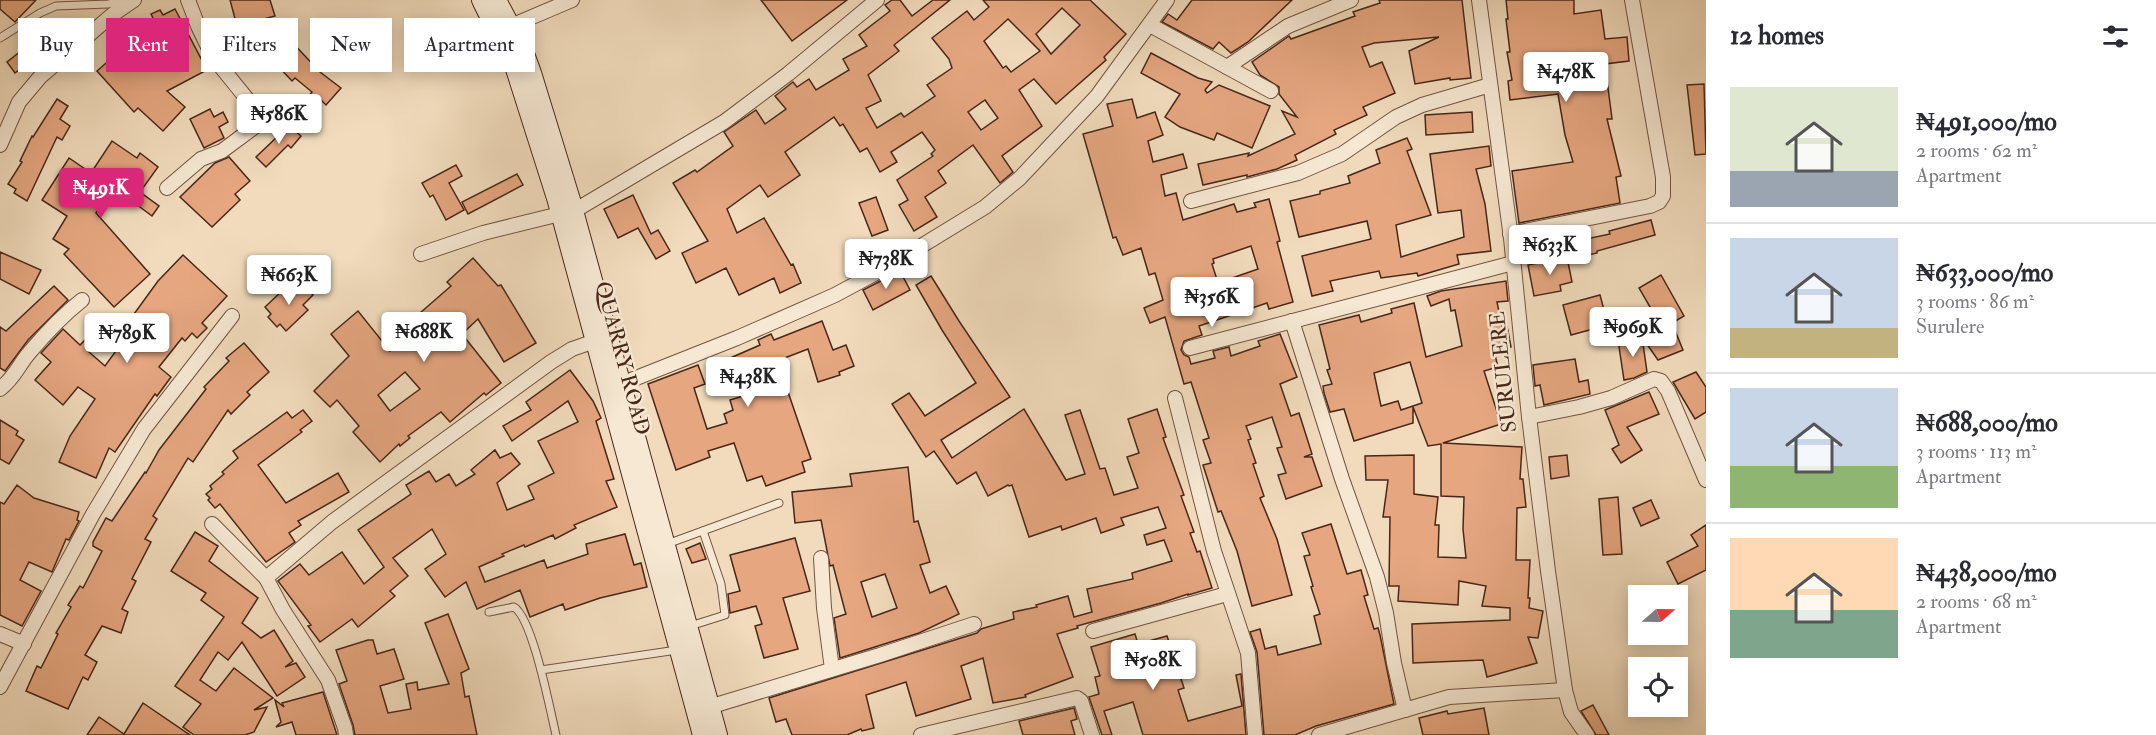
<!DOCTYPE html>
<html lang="en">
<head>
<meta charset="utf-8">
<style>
	body { margin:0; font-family:"IM FELL Double Pica",serif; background:#f2f2f3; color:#2b2b33; height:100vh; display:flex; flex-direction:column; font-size:22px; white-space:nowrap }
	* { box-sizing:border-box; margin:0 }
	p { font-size:20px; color:#7c7c81 }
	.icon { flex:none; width:33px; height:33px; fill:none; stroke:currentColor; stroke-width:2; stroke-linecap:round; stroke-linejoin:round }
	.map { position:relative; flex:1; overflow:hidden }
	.sheet { display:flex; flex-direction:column; background:#fff; width:450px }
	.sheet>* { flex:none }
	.top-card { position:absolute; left:18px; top:18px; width:570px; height:54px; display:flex; gap:12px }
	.needle { width:39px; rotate:70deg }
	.buttons { position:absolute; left:1628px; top:585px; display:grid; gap:12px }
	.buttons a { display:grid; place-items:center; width:60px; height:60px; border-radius:0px; background:#fff; box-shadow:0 3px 15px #0003; font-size:30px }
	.price { position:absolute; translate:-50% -51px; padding:0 14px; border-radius:6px; background:#fff; color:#222; font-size:20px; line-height:39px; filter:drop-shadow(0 2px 3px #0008) }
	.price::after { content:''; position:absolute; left:50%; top:36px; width:18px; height:14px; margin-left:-9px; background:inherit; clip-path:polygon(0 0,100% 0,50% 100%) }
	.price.on { background:#db2777; color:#fff }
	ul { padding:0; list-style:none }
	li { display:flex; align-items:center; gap:18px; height:150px; padding:0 24px }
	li+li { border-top:2px solid #e1e1e2 }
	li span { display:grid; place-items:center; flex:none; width:168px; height:120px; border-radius:0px; color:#555 }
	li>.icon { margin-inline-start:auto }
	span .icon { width:72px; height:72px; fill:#fffc; stroke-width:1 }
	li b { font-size:26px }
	h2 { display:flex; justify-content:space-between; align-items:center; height:72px; padding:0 24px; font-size:26px }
	.tag { padding:0 21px; border-radius:0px; background:#fff; box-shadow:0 3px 15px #0003; font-size:21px; line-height:54px }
	.tag.on { background:#db2777; color:#fff }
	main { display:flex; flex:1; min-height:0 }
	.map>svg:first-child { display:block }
	.building { fill:#e5a680; stroke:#482719; stroke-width:1.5; fill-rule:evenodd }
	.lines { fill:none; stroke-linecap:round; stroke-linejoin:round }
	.service-casing { stroke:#725442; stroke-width:9 }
	.minor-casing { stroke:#725442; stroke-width:16 }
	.secondary-casing { stroke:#482719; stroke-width:20 }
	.service { stroke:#f6e8d3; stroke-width:7 }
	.minor { stroke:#f6e8d3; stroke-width:14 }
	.secondary { stroke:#f6e8d3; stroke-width:18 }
	.labels { text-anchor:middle; stroke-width:5; stroke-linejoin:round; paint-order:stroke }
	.street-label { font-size:21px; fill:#482719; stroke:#f6e8d3 }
</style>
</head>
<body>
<main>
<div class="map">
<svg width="1706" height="735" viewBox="0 0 1706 735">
	<rect width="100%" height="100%" fill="#f1dbbc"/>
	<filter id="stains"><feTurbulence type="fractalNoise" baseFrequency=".00333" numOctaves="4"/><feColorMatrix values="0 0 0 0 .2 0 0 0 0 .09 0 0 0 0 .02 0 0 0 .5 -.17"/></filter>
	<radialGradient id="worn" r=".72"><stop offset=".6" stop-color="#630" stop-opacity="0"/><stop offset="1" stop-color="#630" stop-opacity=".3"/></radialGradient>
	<g class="building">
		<polygon points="0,0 36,0 15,22 0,9"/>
		<polygon points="230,0 270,0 275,16 237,26"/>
		<polygon points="761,0 847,0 792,41"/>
		<path d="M892 0H900L912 16 933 0H950L894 45 899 51 868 75 881 101 866 108 877 128 901 113 904 117 935 96 927 85 952 68 949 59 932 38 967 11 974 20 989 7 983 0H1090L1126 34 1104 57 1106 60 1056 104 1034 79 1019 90 1042 126 1002 156 1013 172 1000 183 973 145 938 171 946 183 925 197 937 217 914 231 899 205 908 200 897 180 933 156 931 154 935 150 922 132 891 152 897 162 880 172 867 148 860 152 843 124 840 126 834 117 785 152 800 175 768 197 760 185 727 209 737 233 764 218 791 265 793 264 801 283 780 293 774 278 739 295 726 268 696 283 682 253 708 241 673 183 695 170 697 172 733 146 724 132 756 110 765 124 786 109 775 96 793 82 797 87 809 79 816 90 849 70 843 59 867 46 859 35 890 11 885 5ZM1062 8 1080 25 1051 54 1036 34ZM1008 19 1040 51 1011 72 1006 66 1003 68 984 41ZM985 100 998 118 981 130 968 112Z"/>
		<polygon points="1192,0 1292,0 1248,42 1231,53 1219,42 1213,49 1162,22 1168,14 1177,20"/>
		<polygon points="1379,0 1462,0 1471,78 1450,80 1450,78 1415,84 1409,51 1439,37 1374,43 1362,47 1370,67 1382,62 1395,93 1363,107 1367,115 1334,130 1336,134 1295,155 1297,160 1277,169 1247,177 1247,175 1203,185 1198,164 1249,153 1248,156 1295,134 1282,111 1297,117 1279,94 1279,87 1260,75 1252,62 1289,36 1291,39 1355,16 1353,12 1380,3"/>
		<polygon points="1506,0 1574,0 1574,14 1601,10 1605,39 1627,37 1629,61 1605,64 1612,119 1607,119 1621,176 1616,177 1620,203 1519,223 1512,171 1573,162 1565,135 1558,94 1510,100 1508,81 1512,80 1507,52 1510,52 1506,19 1508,19"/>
		<polygon points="175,9 207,70 167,91 185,107 163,131 138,108 134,112 97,71 113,57 115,59 149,34 144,25 154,20 151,14 160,10 163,15"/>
		<polygon points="275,24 320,72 341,88 326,105 320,99 316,104 308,97 312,92 295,78 292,81 256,43"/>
		<polygon points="21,51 29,62 15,73 7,62"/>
		<polygon points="1151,53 1198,78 1212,82 1205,90 1207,93 1219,85 1270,106 1252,148 1217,133 1214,140 1180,127 1165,117 1180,94 1141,73"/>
		<polygon points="1704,84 1706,154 1695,155 1687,85"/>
		<polygon points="57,99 68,106 60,119 70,126 62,140 57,137 27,201 14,193 16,189 8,184 22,162 20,161 32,136 33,137"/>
		<path d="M1132 99 1137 118 1155 112 1163 135 1148 141 1153 162 1183 154 1187 168 1161 175 1165 196 1176 193 1183 220 1234 204 1237 212 1256 207 1254 203 1269 199 1280 241 1277 242 1293 302 1269 309 1267 303 1199 326 1202 335 1184 341 1181 350 1184 355 1189 357 1191 364 1215 358 1213 351 1229 347 1231 356 1260 346 1258 341 1280 334 1297 377 1280 384 1291 416 1299 413 1312 454 1304 457H1312L1322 486 1286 499 1278 475 1286 473 1277 448 1282 447 1272 417 1246 426 1251 439 1248 440 1256 463 1253 464 1264 496 1260 498 1277 539 1292 595 1252 606 1237 551 1221 511 1218 512 1203 465 1211 463 1203 440 1209 438 1191 382 1184 384 1165 317 1150 323 1144 308 1163 300 1155 273 1149 275 1141 248 1123 255 1116 237 1113 238 1083 134 1113 126 1107 104ZM1251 246 1258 269 1218 283 1212 264 1214 263 1213 259Z"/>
		<polygon points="210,109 214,117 223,112 228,122 219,127 224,138 204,148 190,119"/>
		<polygon points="1472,112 1473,132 1426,135 1425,115"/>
		<polygon points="287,124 301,136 291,148 288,145 266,167 256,157 278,136"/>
		<polygon points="1407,138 1412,149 1407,151 1431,215 1396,225 1401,257 1464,237 1461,210 1438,213 1430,154 1489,146 1491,166 1476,169 1485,204 1491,251 1457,255 1459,264 1418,276 1417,273 1381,278 1379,271 1330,281 1333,291 1312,296 1302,256 1371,239 1367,221 1299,237 1290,201 1320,194 1320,191 1350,183 1348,176 1380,163 1376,150"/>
		<polygon points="112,141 137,158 140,153 158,167 140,192 159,206 152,216 113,187 96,213 150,274 114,307 64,254 69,249 53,239 67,216 42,200 69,158 91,173"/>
		<polygon points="229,157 250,181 235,194 240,200 212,227 180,197 215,163"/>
		<polygon points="456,165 462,176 449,183 464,210 446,220 433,195 430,197 422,183"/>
		<polygon points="517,174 523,185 468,214 462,202"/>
		<polygon points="633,195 651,234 658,230 670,251 656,259 638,228 618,238 604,209"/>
		<polygon points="876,197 888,230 872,236 859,203"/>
		<polygon points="1651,220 1655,235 1597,251 1597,253 1570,259 1567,243 1610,234 1609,231"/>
		<polygon points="0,252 41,270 29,294 0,279"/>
		<polygon points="183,255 227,296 202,323 207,328 197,338 192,333 185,341 182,338 159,367 171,377 157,396 155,394 115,452 109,448 96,478 59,462 70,436 95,399 78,387 63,405 35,380 51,362 41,353 63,329 80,345 86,339 94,346 89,352 105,366 124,340 118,336 158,281"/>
		<polygon points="1567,257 1572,282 1560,285 1561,291 1534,296 1528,265"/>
		<path d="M473 258 498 286 501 285 536 343 504 362 478 319 462 334 501 383 486 395 484 393 450 422 441 412 408 436 410 438 400 446 399 444 380 462 353 432 359 426 337 400 330 407 314 391 349 356 331 334 358 311 390 351 427 321 420 313 451 286 447 282ZM405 372 420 389 390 411 378 395Z"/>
		<polygon points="900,271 910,290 873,310 863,290"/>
		<polygon points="1661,275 1684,316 1672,323 1683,350 1658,360 1642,337 1664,331 1639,288"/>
		<polygon points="931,276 959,321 1010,397 941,440 952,458 1024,409 1066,480 1085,474 1065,415 1080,410 1100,469 1105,468 1114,495 1138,488 1127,457 1139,453 1128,419 1157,409 1166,437 1163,438 1184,495 1181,496 1194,532 1190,533 1197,552 1200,551 1212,588 1188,595 1188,594 1161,603 1077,626 1078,628 1057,634 1073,677 1025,695 1026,697 993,703 983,658 961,666 971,699 916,716 906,682 866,695 874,728 862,731 861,729 847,735 792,735 786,719 776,722 769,698 977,633 981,629 1014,619 1013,612 1037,607 1036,605 1068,596 1074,617 1092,612 1087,589 1133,579 1132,573 1172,561 1164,540 1147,545 1144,535 1166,528 1158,507 1121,518 1124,525 1101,533 1096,518 1062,530 1061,526 1029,537 1012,485 1009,486 1008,485 988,496 976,472 957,484 934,451 926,457 892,404 909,393 925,416 976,383 942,330 916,285"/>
		<polygon points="299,280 313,295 303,305 308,310 286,331 280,324 277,327 268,317 271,314 265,307 284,289 287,292"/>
		<path d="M1506 281 1508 301 1497 302 1502 327 1507 326 1511 347 1494 351 1498 367 1484 371 1501 424 1443 443 1522 447 1520 479H1523L1526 507 1517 508 1516 560H1530L1528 598H1530L1529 608 1543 611 1538 638 1528 637 1537 663 1487 677 1483 660 1413 663 1412 624 1510 620V608L1482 606 1486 586 1459 581 1458 605 1398 601 1399 586H1389L1390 517H1383L1388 480H1366L1365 456 1414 455V494L1438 497 1435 525H1439L1438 557 1466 558 1463 529 1464 497 1441 496V444L1428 446 1413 407V423L1354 441 1344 409 1330 412 1324 393 1323 386 1332 384 1327 370 1330 369 1319 325 1359 315 1361 322 1392 313 1391 309 1414 303 1426 357 1462 346 1455 310 1451 311 1449 299 1431 306 1427 296 1441 291ZM1410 362 1422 403 1401 410 1398 401 1381 406 1374 373Z"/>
		<polygon points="54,286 68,300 28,340 5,371 0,368 0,327 6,331"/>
		<polygon points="1600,295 1608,325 1571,335 1563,305"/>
		<polygon points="822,321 833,350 846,345 854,366 839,372 840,375 818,382 808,349 782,359 784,365 771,370 780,394 788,392 811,459 802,462 805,472 766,486 762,476 747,481 734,443 708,451 710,457 676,470 648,384 698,365 705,384 694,388 707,429 727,423 724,414 733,410 730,400 740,397 738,391 741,389 728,359 760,345 758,340 771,334 774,340"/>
		<polygon points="1642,337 1647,372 1634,378 1624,380 1618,340"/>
		<polygon points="244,343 269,372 247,392 250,395 231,414 228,410 193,462 188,458 153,516 157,519 145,539 151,542 132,579 136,581 122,609 128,612 121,633 102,626 85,655 97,662 88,680 83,677 68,709 26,691 37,666 41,668 58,634 56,633 71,607 68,605 80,586 83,588 102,551 93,546 93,542 106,518 112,521 145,472 146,473 159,450 206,389 204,387 229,361 226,358"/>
		<polygon points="1575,359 1579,382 1588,380 1590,394 1544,405 1540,385 1535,386 1533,365"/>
		<polygon points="570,370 593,401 601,418 596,421 614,479 606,481 617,507 574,525 576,528 555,539 553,535 525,547 524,545 502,554 504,556 479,567 485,582 544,560 547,568 588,554 586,544 625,534 634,565 641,563 647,587 600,598 565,610 563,604 530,617 520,590 477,609 466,582 445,597 425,569 446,554 432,529 393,558 408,576 390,591 395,596 358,627 352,619 320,642 308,626 311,625 278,581 300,564 309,575 342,552 364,584 384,567 358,530 411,494 406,485 429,471 436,482 449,474 456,486 475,474 471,470 495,450 500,458 511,453 520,464 497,483 507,510 534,499 528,486 554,473 538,441 578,422 568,401 512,441 503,426 531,410 526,402"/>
		<polygon points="1696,372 1706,387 1706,412 1695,419 1673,382"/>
		<polygon points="1649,392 1659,414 1627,427 1642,450 1621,463 1612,449 1619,445 1605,410"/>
		<polygon points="303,410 312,421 300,430 302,432 258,465 286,503 338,473 349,492 298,521 301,525 289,533 295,542 266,562 220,504 215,508 208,500 210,498 206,494 212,489 210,486 224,474 222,472 238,458 233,451 287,412 292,418"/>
		<polygon points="0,420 18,431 16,435 24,440 9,464 0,459"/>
		<polygon points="1567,455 1569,476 1551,479 1549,457"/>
		<path d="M908 467 914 522 918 521 930 562 920 565 930 593 946 586 959 614 919 633 840 658 834 618 846 614 845 611 833 565 830 566 821 520 795 523 792 492 852 486 850 474ZM885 574 897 608 872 617 861 582Z"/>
		<polygon points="17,485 34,498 79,512 77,520 79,521 69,540 66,539 52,572 29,562 20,580 41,591 22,626 0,615 0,502 4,504"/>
		<polygon points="1618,497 1622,554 1603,555 1599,499"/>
		<polygon points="1651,500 1659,518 1641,526 1633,508"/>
		<polygon points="1331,524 1347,574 1361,570 1368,595 1364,596 1374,629 1378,628 1380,635 1394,704 1316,726 1295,735 1264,735 1257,652 1250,632 1260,629 1265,649 1276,646 1278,655 1321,644 1314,616 1320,614 1311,587 1313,586 1304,556 1310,555 1302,533"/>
		<polygon points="1706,525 1706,570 1678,584 1667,562 1698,546 1691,535"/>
		<polygon points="195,532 218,546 209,561 258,598 242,623 261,638 274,630 293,661 285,667 296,663 305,677 277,696 242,642 228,660 218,652 200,680 216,691 234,668 273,698 254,710 267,707 254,732 245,735 194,735 183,727 201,704 175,686 224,617 201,600 206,593 171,571"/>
		<polygon points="795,538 810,591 783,598 798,649 764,658 755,626 762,624 756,606 730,613 728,594 740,591 730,555"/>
		<polygon points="700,543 706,559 692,563 686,549"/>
		<polygon points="448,614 469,669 461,673 465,697 469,696 477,735 355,735 353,725 339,684 347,681 336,650 368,640 373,640 377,654 394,649 404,679 380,686 388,713 411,709 406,684 417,682 418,690 449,684 425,623"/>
		<polygon points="1135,634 1138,644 1167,636 1184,688 1178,690 1188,721 1242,706 1236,675 1241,674 1246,735 1143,735 1133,702 1104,711 1112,735 1102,735 1089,697 1099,694 1095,677 1100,676 1091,647"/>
		<polygon points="323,692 337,735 296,735 292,722 276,727 281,722 275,700 284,707 282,703"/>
		<polygon points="143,703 190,735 87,735 99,717 124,734"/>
		<polygon points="1593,705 1609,735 1596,735 1581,711"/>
		<polygon points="1074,708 1077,719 1071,721 1075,735 1023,735 1019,721"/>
		<polygon points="1484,708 1489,735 1423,735 1419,718 1447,711 1448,714"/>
	</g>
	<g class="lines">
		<defs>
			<g id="service">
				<polyline points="0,38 40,13 56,6 108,4 126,1"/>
				<polyline points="667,544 779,503"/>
				<path d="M489 612 514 607C533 619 550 710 556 735"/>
				<polyline points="690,626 725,615 721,584 703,531"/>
				<polyline points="541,670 677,650"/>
			</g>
			<g id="minor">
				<polyline points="1479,0 1511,238 1529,417 1548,571 1565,690 1571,712 1587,735"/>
				<polyline points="1150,25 1271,91"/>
				<polyline points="511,26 572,0"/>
				<polyline points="1227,67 1288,26 1351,0"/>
				<polyline points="0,145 19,102 40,77 112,15 134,0"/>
				<polyline points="167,188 201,159 222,151 257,125 258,117 256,110 213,57 198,26 188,0"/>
				<polyline points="1191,201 1298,173 1342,154 1396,117 1422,105 1490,85"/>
				<polyline points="574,211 724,122 788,74 877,0"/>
				<polyline points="1510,234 1650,206 1659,202 1663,196 1663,177 1632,0"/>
				<polyline points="421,254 483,233 560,214"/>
				<polyline points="1292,321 1342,479 1377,577 1386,613 1394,663 1405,710"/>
				<polyline points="1190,348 1513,263"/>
				<polyline points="621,384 737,338 835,295 887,267 985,207 1020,178 1097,96 1167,0"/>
				<path d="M0 389C15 377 18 366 29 353 45 334 63 315 82 300"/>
				<polyline points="1175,398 1214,551 1248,653 1255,735"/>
				<polyline points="1529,417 1579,407 1611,398 1654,379 1661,381 1668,391 1706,480"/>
				<polyline points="212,524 266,578 283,610 328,680 345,728 346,735"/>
				<polyline points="821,558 824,608 832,669"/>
				<polyline points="266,578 332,522 551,362 572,349 595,341"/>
				<polyline points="1093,631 1227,594"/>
				<polyline points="0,634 24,644"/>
				<polyline points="0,687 93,514 144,429 232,316"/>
				<polyline points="709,707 880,655 974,624"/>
				<polyline points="921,735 1077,698 1081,701 1092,735"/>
				<polyline points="1319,735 1449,697 1565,690"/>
			</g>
			<g id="secondary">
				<polyline points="481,0 515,69 556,198 702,735"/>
				<polyline points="497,0 524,51 532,73 571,200 718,735"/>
			</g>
		</defs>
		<use href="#service" class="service-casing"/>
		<use href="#minor" class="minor-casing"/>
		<use href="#secondary" class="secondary-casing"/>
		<use href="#service" class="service"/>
		<use href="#minor" class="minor"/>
		<use href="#secondary" class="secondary"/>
	</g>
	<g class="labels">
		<g class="street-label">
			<text transform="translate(623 358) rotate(75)" y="7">QUARRY ROAD</text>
			<text transform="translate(1503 372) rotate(-96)" y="7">SURULERE</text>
		</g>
	</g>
	<rect width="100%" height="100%" filter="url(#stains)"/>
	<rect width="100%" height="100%" fill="url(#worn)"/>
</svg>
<div class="buttons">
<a><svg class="needle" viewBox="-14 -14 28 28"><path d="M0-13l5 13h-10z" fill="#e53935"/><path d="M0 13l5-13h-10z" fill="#7c7c81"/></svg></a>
<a><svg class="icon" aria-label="locate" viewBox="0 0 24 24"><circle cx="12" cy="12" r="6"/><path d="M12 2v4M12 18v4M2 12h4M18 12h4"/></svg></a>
</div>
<b class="price" style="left:1566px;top:103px">₦478K</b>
<b class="price" style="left:279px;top:145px">₦586K</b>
<b class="price on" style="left:101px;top:219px">₦491K</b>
<b class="price" style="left:1550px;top:276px">₦633K</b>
<b class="price" style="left:886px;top:290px">₦738K</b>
<b class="price" style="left:289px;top:306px">₦663K</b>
<b class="price" style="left:1212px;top:328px">₦356K</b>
<b class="price" style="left:1633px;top:358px">₦969K</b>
<b class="price" style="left:424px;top:363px">₦688K</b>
<b class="price" style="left:127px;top:364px">₦789K</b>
<b class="price" style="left:748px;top:408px">₦438K</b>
<b class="price" style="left:1153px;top:691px">₦508K</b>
<div class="top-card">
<a class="tag">Buy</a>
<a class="tag on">Rent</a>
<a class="tag">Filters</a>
<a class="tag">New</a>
<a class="tag">Apartment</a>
</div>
</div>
<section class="sheet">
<h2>12 homes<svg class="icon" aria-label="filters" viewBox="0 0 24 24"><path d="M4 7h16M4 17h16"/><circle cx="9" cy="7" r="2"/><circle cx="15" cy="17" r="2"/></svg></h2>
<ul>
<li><span style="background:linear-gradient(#dfe7d0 70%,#9aa5b1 0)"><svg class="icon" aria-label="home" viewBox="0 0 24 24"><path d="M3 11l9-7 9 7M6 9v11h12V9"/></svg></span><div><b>₦491,000/mo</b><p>2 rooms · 62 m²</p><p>Apartment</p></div></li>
<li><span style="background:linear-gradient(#c9d6e8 75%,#c2b280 0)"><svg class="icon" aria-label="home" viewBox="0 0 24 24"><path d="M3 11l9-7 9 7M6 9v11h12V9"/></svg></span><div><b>₦633,000/mo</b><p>3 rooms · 86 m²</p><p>Surulere</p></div></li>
<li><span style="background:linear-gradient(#c9d6e8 65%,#8fb573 0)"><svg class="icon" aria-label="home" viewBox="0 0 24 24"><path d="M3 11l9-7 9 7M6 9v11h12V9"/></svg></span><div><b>₦688,000/mo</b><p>3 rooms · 113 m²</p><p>Apartment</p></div></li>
<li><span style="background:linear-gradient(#ffd9b3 60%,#7fa58c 0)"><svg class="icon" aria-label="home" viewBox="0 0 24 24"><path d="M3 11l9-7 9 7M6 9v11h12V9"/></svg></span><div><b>₦438,000/mo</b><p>2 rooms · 68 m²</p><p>Apartment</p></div></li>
</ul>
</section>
</main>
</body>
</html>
